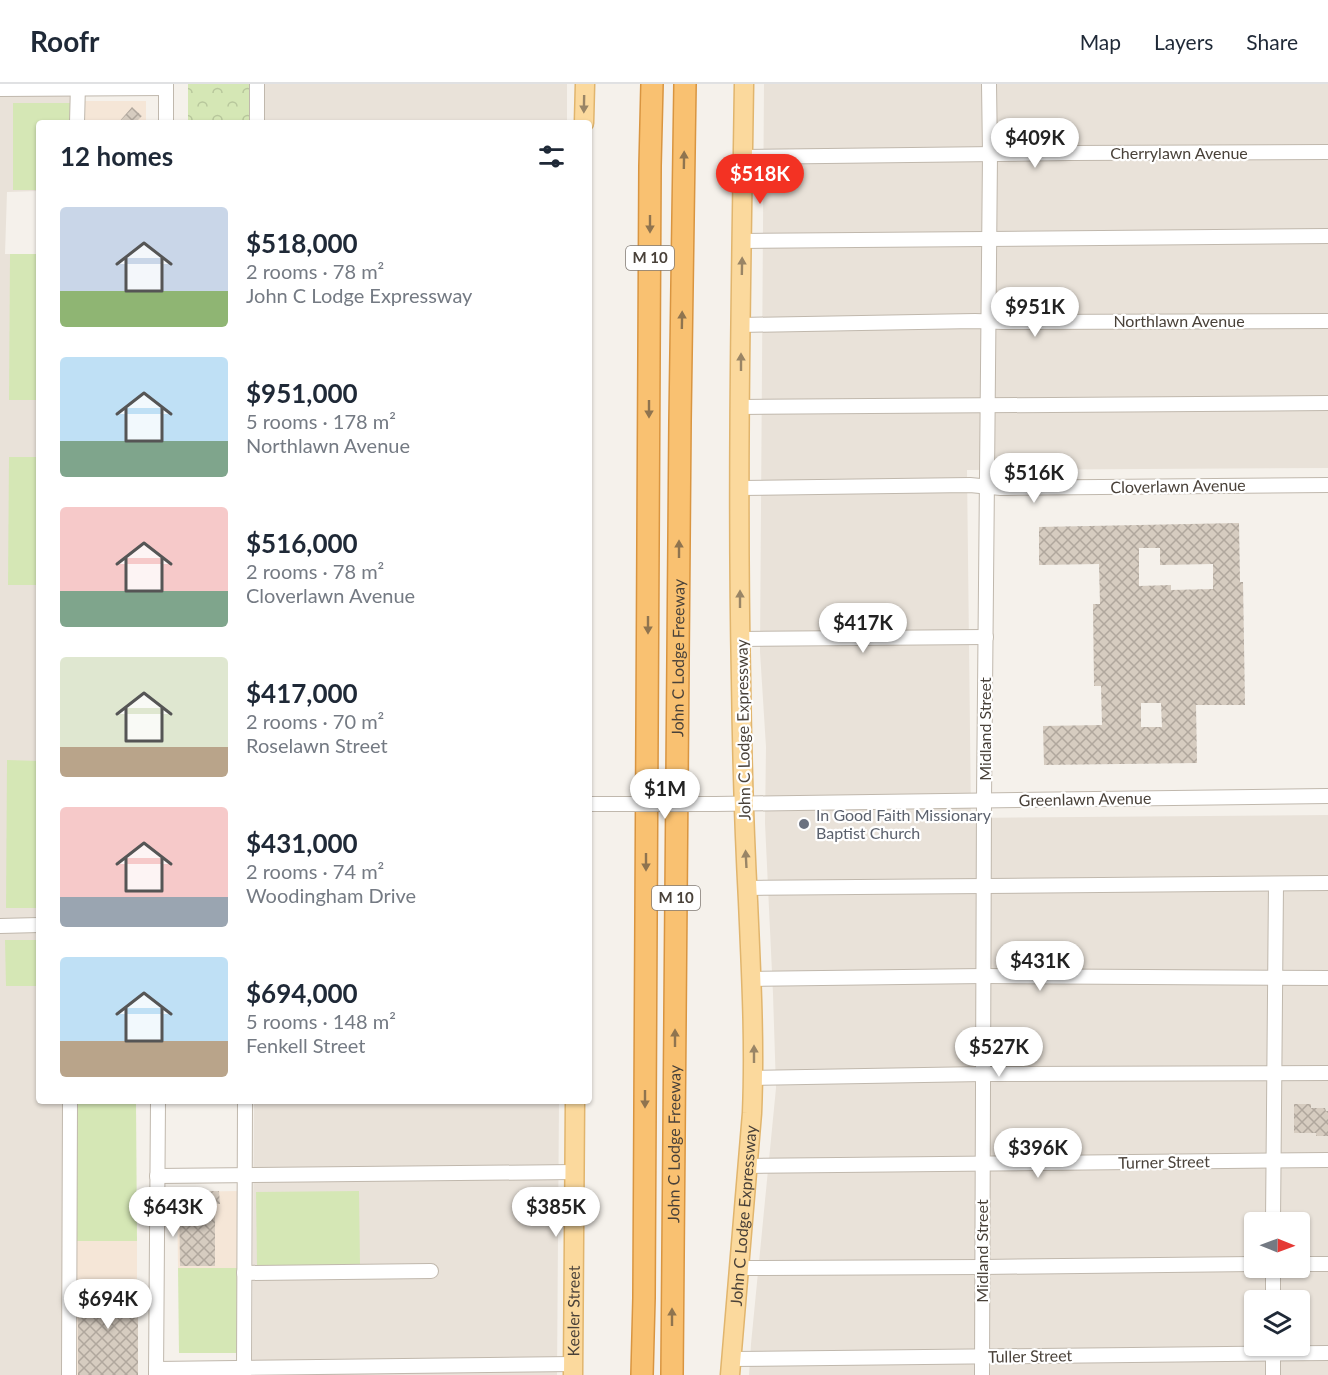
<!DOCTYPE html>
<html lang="en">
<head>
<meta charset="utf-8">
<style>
	body { margin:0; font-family:Lato,sans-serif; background:#f2f2f3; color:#1f2937; height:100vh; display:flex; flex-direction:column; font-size:22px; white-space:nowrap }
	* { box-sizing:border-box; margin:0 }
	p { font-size:20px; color:#747a83 }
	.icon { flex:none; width:33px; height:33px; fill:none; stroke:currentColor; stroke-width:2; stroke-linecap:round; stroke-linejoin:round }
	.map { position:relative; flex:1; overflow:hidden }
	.sheet { position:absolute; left:36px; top:36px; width:556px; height:984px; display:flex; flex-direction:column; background:#fff; border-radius:6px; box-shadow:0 2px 4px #0004 }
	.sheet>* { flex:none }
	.needle { width:39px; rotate:91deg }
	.tools { position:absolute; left:1244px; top:1128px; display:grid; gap:12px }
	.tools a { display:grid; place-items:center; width:66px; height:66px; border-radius:6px; background:#fff; box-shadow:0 2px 4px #0004; font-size:30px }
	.price { position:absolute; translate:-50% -51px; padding:0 14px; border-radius:21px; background:#fff; color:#222; font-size:20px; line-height:39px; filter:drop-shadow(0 2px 3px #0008) }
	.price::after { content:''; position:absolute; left:50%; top:36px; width:18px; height:14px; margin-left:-9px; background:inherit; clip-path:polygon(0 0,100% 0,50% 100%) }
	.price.on { background:#f33223; color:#fff }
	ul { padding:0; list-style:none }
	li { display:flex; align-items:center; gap:18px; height:150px; padding:0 24px }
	li span { display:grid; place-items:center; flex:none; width:168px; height:120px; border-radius:6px; color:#555 }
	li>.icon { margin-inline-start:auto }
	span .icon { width:72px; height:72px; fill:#fffc; stroke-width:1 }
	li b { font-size:26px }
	h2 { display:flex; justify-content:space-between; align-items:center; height:72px; padding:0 24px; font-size:26px }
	header { display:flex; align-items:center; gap:36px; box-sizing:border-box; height:84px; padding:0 30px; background:#fff; border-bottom:2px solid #e0e1e3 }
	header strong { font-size:28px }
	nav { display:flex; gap:33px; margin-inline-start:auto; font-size:21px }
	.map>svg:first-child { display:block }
	.residential { fill:#e9e2d9; fill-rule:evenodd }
	.commercial { fill:#f5e6d7 }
	.grass { fill:#d5e7b5 }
	.park { fill:url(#park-crowns) }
	.building { fill:url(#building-cross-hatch); fill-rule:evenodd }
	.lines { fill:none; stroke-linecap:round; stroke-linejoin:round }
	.minor-casing { stroke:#c0b8ad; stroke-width:16 }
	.major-casing { stroke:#e1b56d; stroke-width:21 }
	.highway-casing { stroke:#d99540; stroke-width:24 }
	.minor { stroke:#fff; stroke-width:14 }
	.major { stroke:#fbd99d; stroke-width:18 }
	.highway { stroke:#f9c171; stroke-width:21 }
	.minor-bridge-casing { stroke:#c0b8ad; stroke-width:16; stroke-linecap:butt }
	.minor-bridge { stroke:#fff; stroke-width:14 }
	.oneway { fill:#998566 }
	.oneway2 { fill:#8f744f }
	.worship-dot { fill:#6b7280; stroke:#fff; stroke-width:2 }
	.labels { text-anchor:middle; stroke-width:4.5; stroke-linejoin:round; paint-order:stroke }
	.shield { fill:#fff; stroke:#807a74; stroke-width:1.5 }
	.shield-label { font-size:15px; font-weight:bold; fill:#494139 }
	.street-label { font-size:16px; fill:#494139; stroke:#fff }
	.worship-label { font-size:16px; fill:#5b616d; stroke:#fff; text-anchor:start }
</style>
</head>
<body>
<header>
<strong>Roofr</strong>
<nav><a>Map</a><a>Layers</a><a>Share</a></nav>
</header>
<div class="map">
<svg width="1328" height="1291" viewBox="0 0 1328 1291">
	<defs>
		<pattern id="park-crowns" width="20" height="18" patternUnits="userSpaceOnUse" patternTransform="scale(1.5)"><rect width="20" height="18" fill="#d5e7b5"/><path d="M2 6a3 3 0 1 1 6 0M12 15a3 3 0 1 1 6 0" fill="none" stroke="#b8c79c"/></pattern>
		<pattern id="building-cross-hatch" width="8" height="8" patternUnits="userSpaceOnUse" patternTransform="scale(1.5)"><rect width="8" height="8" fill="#d6ccc0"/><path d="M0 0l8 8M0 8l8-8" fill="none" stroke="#b0a79d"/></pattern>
	</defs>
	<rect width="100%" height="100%" fill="#f5f1eb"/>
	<g class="residential">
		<polygon points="0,0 82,0 82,17 39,39 39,107 7,108 5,170 39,170 39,1017 75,1017 75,1291 0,1291"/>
		<rect x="262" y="0" width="305" height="39"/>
		<path d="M764 0H1328V384L967 386 971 734 1328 731V1291H749L751 1260 776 1004 773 910 765 739 766 663 760 568ZM1254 1138H1299V1184H1254ZM1254 1216H1299V1262H1254Z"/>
		<polygon points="254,1017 559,1017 557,1291 252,1291"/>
	</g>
	<g class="commercial">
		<rect x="82" y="17" width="64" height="22"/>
		<polygon points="239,1107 240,1184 178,1184 177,1108"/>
		<rect x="75" y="1157" width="62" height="134"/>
	</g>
	<g class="grass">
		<polygon points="13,19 73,19 73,39 39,39 39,106 13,106"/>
		<polygon points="10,170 39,170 39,316 9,316"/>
		<polygon points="9,373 39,373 39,501 8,501"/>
		<polygon points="7,676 39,677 39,824 6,824"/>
		<polygon points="5,856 39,856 39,902 6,902"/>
		<polygon points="75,1017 136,1017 137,1157 75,1157"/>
		<polygon points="359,1107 360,1181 257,1182 256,1108"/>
		<polygon points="178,1184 240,1184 239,1269 179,1269"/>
	</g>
	<rect class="park" x="188" y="0" width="63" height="39"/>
	<g class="building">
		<polygon points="132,23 142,32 135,39 118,39"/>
		<path d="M1239 439 1240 498H1243L1245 621H1196L1197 679 1044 681 1043 642 1102 641 1101 602H1094L1093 520H1100L1099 480 1039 481V443ZM1139 464H1160V481L1213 480V505L1171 506V501L1139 502ZM1141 619H1161L1162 643H1141Z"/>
		<polygon points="1294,1020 1311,1020 1311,1024 1325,1024 1326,1027 1328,1027 1328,1052 1316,1052 1316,1049 1294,1049"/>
		<polygon points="219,1107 220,1120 215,1120 215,1182 180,1182 179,1108"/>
		<rect x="78" y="1202" width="60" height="89"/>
	</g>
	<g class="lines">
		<defs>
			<g id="minor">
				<polyline points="0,5 166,4"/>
				<polyline points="77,39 78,0"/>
				<polyline points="166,39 166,0"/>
				<polyline points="257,39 257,0"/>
				<polyline points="743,73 1070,69 1328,68"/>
				<polyline points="742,157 1328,152"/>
				<polyline points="741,241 975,237 1003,238 1328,237"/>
				<polyline points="741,323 1328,319"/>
				<polyline points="740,404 970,401 1001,404 1328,401"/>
				<polyline points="741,555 986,553"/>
				<polyline points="590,720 614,720"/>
				<polyline points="715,720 1328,712"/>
				<polyline points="747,804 1328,799"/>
				<polyline points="0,842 39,841"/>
				<polyline points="751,895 984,892 1328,894"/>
				<polyline points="754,994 983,990 1328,989"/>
				<polyline points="748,1082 1328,1076"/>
				<polyline points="157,1092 575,1088"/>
				<polyline points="1273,1138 1276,800"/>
				<polyline points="1299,1180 1328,1180"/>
				<polyline points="739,1184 982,1183 1254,1180"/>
				<polyline points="244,1189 431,1187"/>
				<polyline points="1273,1216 1273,1184"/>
				<polyline points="731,1275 1328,1269"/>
				<polyline points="156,1285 573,1280"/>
				<polyline points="69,1291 70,1017"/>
				<polyline points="156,1291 158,1017"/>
				<polyline points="244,1291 245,1017"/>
				<polyline points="982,1291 984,716 990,70 989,0"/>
				<polyline points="1273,1291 1273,1263"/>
			</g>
			<g id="major">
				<polyline points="584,39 585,0"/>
				<path id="s1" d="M573 1291 575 1017"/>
				<path id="s2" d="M730 1291 752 1029C755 958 751 887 748 817 744 743 742 669 741 595 737 396 741 198 744 0"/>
			</g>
			<g id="highway">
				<polyline points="642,1291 644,1214 650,82 652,0"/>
				<path id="s3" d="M672 1291 680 337 685 0"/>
			</g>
		</defs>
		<use href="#minor" class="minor-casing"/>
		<use href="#major" class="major-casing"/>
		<use href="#highway" class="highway-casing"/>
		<use href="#minor" class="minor"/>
		<use href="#major" class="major"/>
		<use href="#highway" class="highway"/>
		<defs>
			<polyline id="minor-bridge" points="614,720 715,720"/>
		</defs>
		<use href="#minor-bridge" class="minor-bridge-casing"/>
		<use href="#minor-bridge" class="minor-bridge"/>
	</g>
	<defs><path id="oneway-solid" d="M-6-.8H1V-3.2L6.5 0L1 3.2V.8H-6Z" transform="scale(1.5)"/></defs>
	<g class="oneway">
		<use href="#oneway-solid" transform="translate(584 20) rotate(91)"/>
		<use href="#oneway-solid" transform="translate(742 182) rotate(-89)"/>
		<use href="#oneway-solid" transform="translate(741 278) rotate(-90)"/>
		<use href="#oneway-solid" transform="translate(740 515) rotate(-90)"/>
		<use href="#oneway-solid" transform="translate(746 775) rotate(-93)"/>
		<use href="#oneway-solid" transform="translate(754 970) rotate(-90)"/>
	</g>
	<g class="oneway2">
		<use href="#oneway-solid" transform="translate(684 76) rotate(-89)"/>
		<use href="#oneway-solid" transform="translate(650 140) rotate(90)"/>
		<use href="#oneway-solid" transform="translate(682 236) rotate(-89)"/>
		<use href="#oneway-solid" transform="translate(649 325) rotate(90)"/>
		<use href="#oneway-solid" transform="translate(679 465) rotate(-90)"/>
		<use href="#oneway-solid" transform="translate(648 541) rotate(90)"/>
		<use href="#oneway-solid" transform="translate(646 778) rotate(90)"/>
		<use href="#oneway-solid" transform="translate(675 954) rotate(-90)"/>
		<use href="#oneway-solid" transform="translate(645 1015) rotate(90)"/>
		<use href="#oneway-solid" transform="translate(672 1233) rotate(-90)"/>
	</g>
	<circle class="worship-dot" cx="804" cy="740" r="6"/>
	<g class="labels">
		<g class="shield">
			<rect x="626" y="162" width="48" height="24" rx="4.5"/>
			<rect x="652" y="802" width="48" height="24" rx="4.5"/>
		</g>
		<g class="shield-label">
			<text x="650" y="179">M 10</text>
			<text x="676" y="819">M 10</text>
		</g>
		<g class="street-label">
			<text x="1179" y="75">Cherrylawn Avenue</text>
			<text x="1179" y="243">Northlawn Avenue</text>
			<text transform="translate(1178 402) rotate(-1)" y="6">Cloverlawn Avenue</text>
			<text dy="6" stroke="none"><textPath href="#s3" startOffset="717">John C Lodge Freeway</textPath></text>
			<text transform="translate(985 645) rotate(-90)" y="6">Midland Street</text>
			<text transform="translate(743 646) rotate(-91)" y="6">John C Lodge Expressway</text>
			<text transform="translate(1085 715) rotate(-1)" y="6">Greenlawn Avenue</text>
			<text dy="6" stroke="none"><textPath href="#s3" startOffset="231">John C Lodge Freeway</textPath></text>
			<text transform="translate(1164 1078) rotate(-1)" y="6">Turner Street</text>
			<text dy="6" stroke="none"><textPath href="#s2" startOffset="160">John C Lodge Expressway</textPath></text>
			<text transform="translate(982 1167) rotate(-90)" y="6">Midland Street</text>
			<text dy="6" stroke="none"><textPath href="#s1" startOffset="64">Keeler Street</textPath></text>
			<text transform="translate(1030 1272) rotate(-1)" y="6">Tuller Street</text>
		</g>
		<g class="worship-label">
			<text x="816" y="737">In Good Faith Missionary<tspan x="816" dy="18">Baptist Church</tspan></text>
		</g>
	</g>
</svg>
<div class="tools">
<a><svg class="needle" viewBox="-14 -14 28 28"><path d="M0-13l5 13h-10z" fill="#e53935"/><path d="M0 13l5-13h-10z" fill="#747a83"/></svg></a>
<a><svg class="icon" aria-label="layers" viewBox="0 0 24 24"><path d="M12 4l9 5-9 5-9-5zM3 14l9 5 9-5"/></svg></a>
</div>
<b class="price" style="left:1035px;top:85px">$409K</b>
<b class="price on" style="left:760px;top:121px">$518K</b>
<b class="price" style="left:1035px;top:254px">$951K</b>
<b class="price" style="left:1034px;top:420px">$516K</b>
<b class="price" style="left:863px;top:570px">$417K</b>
<b class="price" style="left:665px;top:736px">$1M</b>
<b class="price" style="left:1040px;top:908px">$431K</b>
<b class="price" style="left:999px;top:994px">$527K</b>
<b class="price" style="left:1038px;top:1095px">$396K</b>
<b class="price" style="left:173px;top:1154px">$643K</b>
<b class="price" style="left:556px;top:1154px">$385K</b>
<b class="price" style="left:108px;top:1246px">$694K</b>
<section class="sheet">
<h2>12 homes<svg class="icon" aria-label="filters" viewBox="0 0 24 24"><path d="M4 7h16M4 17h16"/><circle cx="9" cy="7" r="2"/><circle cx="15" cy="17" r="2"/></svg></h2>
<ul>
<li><span style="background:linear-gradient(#c9d6e8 70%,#8fb573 0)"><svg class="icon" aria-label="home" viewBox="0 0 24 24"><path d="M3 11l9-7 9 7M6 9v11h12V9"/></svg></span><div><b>$518,000</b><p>2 rooms · 78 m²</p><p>John C Lodge Expressway</p></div></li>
<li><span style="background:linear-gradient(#bfe0f5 70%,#7fa58c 0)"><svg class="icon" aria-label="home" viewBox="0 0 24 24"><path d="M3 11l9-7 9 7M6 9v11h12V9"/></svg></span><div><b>$951,000</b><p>5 rooms · 178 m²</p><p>Northlawn Avenue</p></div></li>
<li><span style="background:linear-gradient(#f6c9c9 70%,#7fa58c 0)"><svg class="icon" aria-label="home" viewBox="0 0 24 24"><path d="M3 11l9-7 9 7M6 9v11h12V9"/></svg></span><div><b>$516,000</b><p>2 rooms · 78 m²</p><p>Cloverlawn Avenue</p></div></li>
<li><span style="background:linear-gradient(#dfe7d0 75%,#b9a48a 0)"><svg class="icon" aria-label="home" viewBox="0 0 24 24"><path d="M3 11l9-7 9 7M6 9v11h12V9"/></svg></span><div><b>$417,000</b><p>2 rooms · 70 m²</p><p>Roselawn Street</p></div></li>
<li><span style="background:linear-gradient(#f6c9c9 75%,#9aa5b1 0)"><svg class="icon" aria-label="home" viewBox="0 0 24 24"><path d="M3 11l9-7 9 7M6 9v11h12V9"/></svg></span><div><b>$431,000</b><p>2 rooms · 74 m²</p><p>Woodingham Drive</p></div></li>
<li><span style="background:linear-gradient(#bfe0f5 70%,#b9a48a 0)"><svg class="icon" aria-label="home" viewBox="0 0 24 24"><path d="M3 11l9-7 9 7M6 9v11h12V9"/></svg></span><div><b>$694,000</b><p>5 rooms · 148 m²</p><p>Fenkell Street</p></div></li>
</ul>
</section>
</div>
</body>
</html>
